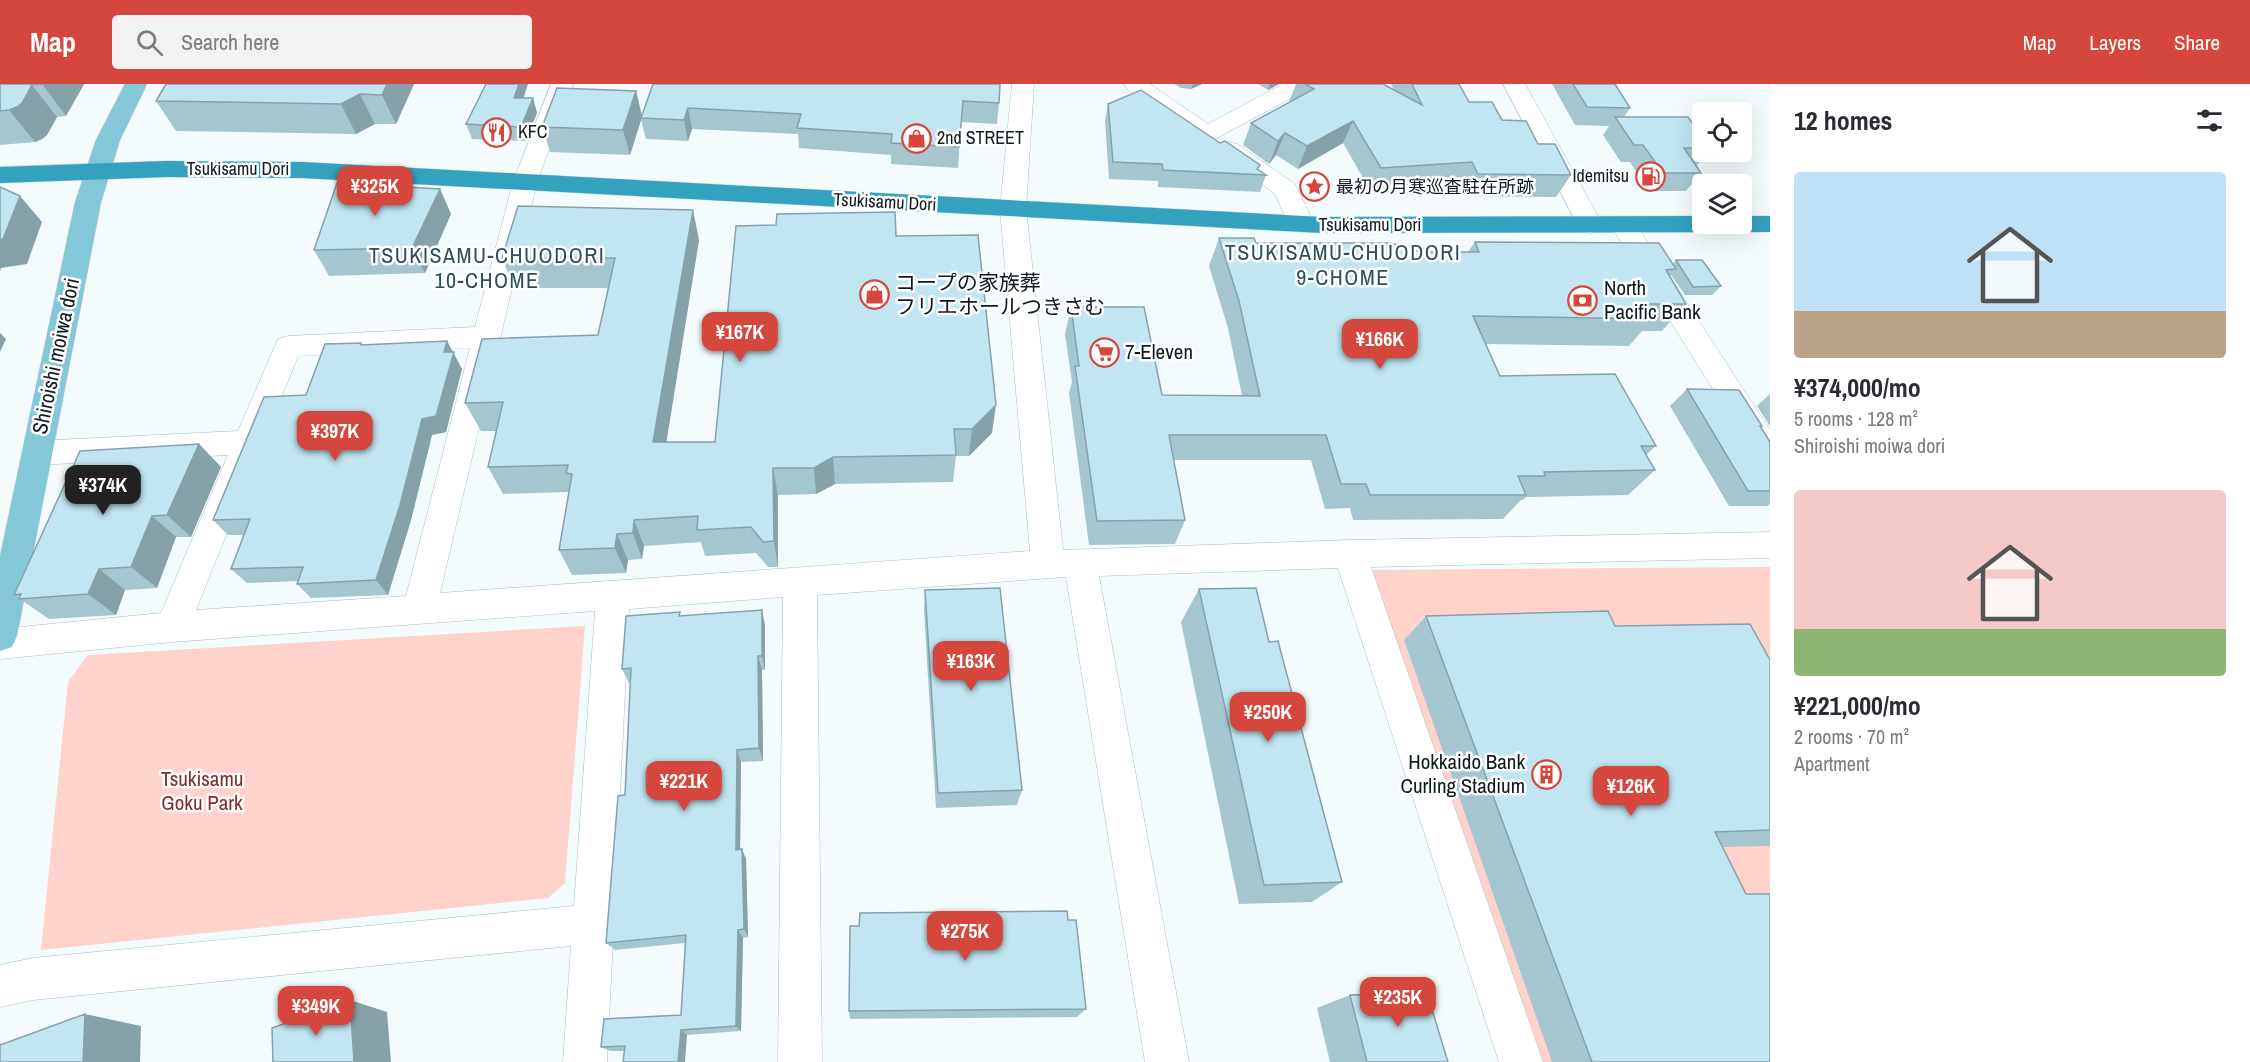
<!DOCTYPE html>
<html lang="en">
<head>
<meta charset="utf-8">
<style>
	body { margin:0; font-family:"Archivo Narrow","Noto Sans JP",sans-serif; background:#f2f2f3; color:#2b2b33; height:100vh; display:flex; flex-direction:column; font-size:22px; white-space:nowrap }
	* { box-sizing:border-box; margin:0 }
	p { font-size:20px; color:#7c7c81 }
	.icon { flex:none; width:33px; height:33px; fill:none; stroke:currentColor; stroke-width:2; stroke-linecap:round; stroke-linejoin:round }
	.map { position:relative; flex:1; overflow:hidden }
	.details { display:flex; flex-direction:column; background:#fff; width:480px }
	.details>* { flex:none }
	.tools { position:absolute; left:1692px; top:18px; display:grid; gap:12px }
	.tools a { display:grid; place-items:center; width:60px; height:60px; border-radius:6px; background:#fff; box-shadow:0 6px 24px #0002; font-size:30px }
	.price { position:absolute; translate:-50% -51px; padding:0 14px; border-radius:12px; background:#d5473c; color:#fff; font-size:20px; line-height:39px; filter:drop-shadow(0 2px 3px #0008) }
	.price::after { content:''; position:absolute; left:50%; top:36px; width:18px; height:14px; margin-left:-9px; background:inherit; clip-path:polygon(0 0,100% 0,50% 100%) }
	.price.current { background:#222; color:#fff }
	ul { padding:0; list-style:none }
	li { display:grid; align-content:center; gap:12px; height:318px; padding:0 24px }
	li span { display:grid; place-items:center; height:186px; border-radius:6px; color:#555 }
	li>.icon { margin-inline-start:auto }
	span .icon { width:108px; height:108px; fill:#fffc; stroke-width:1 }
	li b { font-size:26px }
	h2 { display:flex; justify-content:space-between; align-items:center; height:72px; padding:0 24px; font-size:26px }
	header { display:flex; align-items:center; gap:36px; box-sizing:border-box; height:84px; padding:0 30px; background:#d5473c; color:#fff }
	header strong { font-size:28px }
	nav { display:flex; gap:33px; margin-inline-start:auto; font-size:21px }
	.search { width:420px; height:54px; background:#f2f2f3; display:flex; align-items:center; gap:15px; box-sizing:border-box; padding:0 21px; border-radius:6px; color:#7c7c81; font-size:22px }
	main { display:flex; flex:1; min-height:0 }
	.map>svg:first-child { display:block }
	.green { fill:#ffd2cb }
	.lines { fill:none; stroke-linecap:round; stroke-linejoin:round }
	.minor-casing { stroke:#9dc0cb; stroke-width:1 }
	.major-casing { stroke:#d3d6d6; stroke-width:1 }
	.highway-casing { stroke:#d3d6d6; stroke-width:1 }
	.minor { fill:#fff; fill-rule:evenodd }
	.major { fill:#84c7d9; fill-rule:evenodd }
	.highway { fill:#32a2bf; fill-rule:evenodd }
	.wall { fill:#a6c6cf }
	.shaded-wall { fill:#87a1a9 }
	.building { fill:#c1e6f1; stroke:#87a1a9; stroke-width:1.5 }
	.labels { text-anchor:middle; stroke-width:5; stroke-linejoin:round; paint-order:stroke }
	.far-poi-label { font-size:18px; fill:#0d1a1e; stroke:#fff; text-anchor:start }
	.far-street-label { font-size:18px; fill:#0d1a1e; stroke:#fff }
	.poi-label { font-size:21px; fill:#0d1a1e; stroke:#fff; text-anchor:start }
	.street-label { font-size:21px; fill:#0d1a1e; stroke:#fff }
	.park-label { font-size:21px; fill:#852c25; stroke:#fff }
	.neighbourhood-label { font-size:22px; letter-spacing:1.5px; fill:#2e4e58; stroke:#fff }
</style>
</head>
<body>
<header>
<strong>Map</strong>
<div class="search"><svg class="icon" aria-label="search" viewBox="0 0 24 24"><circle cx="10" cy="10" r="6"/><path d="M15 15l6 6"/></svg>Search here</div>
<nav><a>Map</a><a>Layers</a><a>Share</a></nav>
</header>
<main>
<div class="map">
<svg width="1770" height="978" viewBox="0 0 1770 978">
	<rect width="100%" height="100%" fill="#f4fbfd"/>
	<g class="green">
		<polygon points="1770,483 1770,978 1540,978 1369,486"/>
		<polygon points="585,542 565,799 548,814 41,866 68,598 88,571"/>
	</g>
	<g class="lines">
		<defs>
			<g id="minor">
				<path d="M551 0H573L537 98 440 509 1030 467 1000 125 1012 0H1034L1026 125 1063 466 1350 456 1770 448V474L1371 483 1543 978H1499L1338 484 1099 492 1189 978H1145L1066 493 817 511 822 978H778L783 513 629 525 607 978H563L571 862 33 916 0 923V881L33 874 574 822 595 527 172 558 0 575V545L161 529 228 371 36 381 25 377 21 369 25 361 36 357 238 347 278 255 288 252 475 243 513 98ZM470 264 406 512 196 526 298 272Z"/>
				<polygon points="1124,0 1150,0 1208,40 1283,0 1311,0 1308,5 1215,55 1207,57 1199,55 1127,5"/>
				<polygon points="1503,0 1525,0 1603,141 1599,147 1590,149 1581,147"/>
				<polygon points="1229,58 1237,60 1295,100 1314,140 1310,146 1301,148 1292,146 1275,110 1221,70 1217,65 1221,60"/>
				<polygon points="1624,134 1633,136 1770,346 1770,383 1759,379 1611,142 1615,136"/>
			</g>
			<polygon id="major" points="125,0 147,0 120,56 101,118 17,552 12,563 0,567 0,472 75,118 96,56"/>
			<polygon id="highway" points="166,77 302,78 1323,133 1702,132 1702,140 1742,140 1742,132 1770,132 1770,148 1323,149 302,94 166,93 0,99 0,83"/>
		</defs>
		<use href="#minor" class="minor-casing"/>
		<use href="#major" class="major-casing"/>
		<use href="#highway" class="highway-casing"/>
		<use href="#minor" class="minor"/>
		<use href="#major" class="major"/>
		<use href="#highway" class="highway"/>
	</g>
	<g class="wall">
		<polygon points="0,0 84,0 66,32 57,33 47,51 42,55 35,58 0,61"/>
		<polygon points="166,0 414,0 396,40 375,40 356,50 176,47 156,17"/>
		<polygon points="486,0 528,0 523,14 533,14 537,29 526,57 472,55 466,40"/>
		<polygon points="653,0 999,19 997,40 961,38 958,84 891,80 891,71 799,64 798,50 692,45 688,57 646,55 641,36 630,71 550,68 542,43 636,7 642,31"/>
		<polygon points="1174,0 1202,0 1191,5 1181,4"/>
		<polygon points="1258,0 1279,0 1268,6"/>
		<polygon points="1296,0 1383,0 1394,6 1391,0 1459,0 1469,18 1502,36 1538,60 1571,91 1556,113 1465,112 1459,101 1370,106 1343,59 1298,85 1276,71 1269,80 1243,61 1251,39 1290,18 1289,18"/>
		<polygon points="1552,0 1615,0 1630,24 1624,33 1702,53 1702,68 1708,68 1696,82 1701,89 1686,107 1649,107 1630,78 1621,78 1603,51 1609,42 1575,41"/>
		<polygon points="1108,20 1259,86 1266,91 1260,108 1158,103 1158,97 1109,95 1105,37"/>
		<polygon points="440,105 451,130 425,189 329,192 314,166"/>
		<polygon points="896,152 992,349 969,372 956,372 953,398 835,400 816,410 778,411 778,483 768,483 756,469 705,472 701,458 644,462 642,475 628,476 626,489 572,491 559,466 569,408 503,410 488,383 497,347 481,347 465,319 598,251 608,204 514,204 502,174 699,156 666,358 715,358"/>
		<polygon points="1219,154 1256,159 1420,168 1468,168 1475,158 1673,180 1676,176 1721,202 1712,211 1685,211 1671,191 1670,192 1686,220 1662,247 1642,247 1629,262 1485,260 1500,292 1656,362 1646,371 1655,386 1628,411 1526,413 1523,416 1521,416 1503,435 1353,436 1350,424 1325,425 1311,376 1173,376 1185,436 1175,460 1089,461 1069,309 1072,298 1065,250 1071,223 1162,311 1242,312 1228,244 1209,182"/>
		<polygon points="447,257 462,285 446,348 432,351 411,436 388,511 311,514 297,500 298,497 247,499 231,485 244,451 228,451 213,436 306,311 363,261"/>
		<polygon points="1687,305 1762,342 1761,343 1770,358 1770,420 1767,422 1729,422 1670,322"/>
		<polygon points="1770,310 1770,342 1757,322"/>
		<polygon points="199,360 221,383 191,453 176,453 157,504 125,506 116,531 49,535 14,511"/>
		<polygon points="1199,505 1269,558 1342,798 1312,818 1239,820 1181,538"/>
		<polygon points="925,506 1022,706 1017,721 936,724 924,526"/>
		<polygon points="681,532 765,541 765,586 762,586 763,677 741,678 740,765 746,775 748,853 743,854 741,947 687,951 625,967 610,967 601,963 681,931 685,859 615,866 606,859 625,711 630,599 629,599 622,585"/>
		<polygon points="1426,532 1615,542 1770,576 1770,762 1723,763 1746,810 1770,978 1552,978 1404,556"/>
		<polygon points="1068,836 1086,925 1077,933 850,935 849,927"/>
		<polygon points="1350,911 1448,978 1330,978 1317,924"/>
	</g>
	<g class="shaded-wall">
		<polygon points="42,0 84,0 66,32"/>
		<polygon points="387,0 414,0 396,40 382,11"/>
		<polygon points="519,0 528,0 519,28 514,14"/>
		<polygon points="1193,0 1202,0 1191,5"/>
		<polygon points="1270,0 1279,0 1268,6"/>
		<polygon points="32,1 57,33 47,51 42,55 35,58 9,26"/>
		<polygon points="636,7 642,33 641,34 641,36 630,71 623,46"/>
		<polygon points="360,10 375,40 356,50 341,20"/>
		<polygon points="533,14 537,29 526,57 521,43"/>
		<polygon points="688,24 692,45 688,57 684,36"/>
		<polygon points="1353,37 1343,59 1298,85 1307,62"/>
		<polygon points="1285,49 1276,71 1269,80 1278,57"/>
		<polygon points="440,105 451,130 425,189 412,164"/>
		<polygon points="20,112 42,138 27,180 1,184 0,187 0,156"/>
		<polygon points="693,126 699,156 662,385 653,358"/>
		<polygon points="0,249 6,255 0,268"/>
		<polygon points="447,257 462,285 446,348 432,351 411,436 388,511 376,496 422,335 444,268"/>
		<polygon points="996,321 992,349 969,372 972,345"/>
		<polygon points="199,360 221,383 191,453 167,431"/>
		<polygon points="833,373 835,400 816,410 814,384"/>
		<polygon points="773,384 778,411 778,483 774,457"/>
		<polygon points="152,432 176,453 157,504 131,483"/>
		<polygon points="634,436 644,462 642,475 633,449"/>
		<polygon points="617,450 628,476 626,489 615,464"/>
		<polygon points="99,485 125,506 116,531 88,510"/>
		<polygon points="762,526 765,541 765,586 762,572"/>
		<polygon points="758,572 762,586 763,677 759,664"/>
		<polygon points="737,666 741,678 740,776 736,766"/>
		<polygon points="742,765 746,775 748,853 744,845"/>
		<polygon points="738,846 743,854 741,947 736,942"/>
		<polygon points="350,916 387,928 391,978 354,978"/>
		<polygon points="85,930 141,942 140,978 83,978"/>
		<polygon points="681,946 687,951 685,978 678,978"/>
	</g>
	<g class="building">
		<polygon points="0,0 42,0 32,1 22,19 17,23 9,26 0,27"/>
		<polygon points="166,0 387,0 382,11 360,10 341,20 156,17"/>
		<polygon points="486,0 519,0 514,14 533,14 521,43 466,40"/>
		<polygon points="653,0 1000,0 999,19 963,17 959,63 891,59 892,50 797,44 801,30 688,24 684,36 641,34"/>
		<polygon points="1305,0 1383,0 1422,21 1412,0 1459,0 1469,18 1492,18 1502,36 1526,37 1538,60 1555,60 1571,91 1478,90 1472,78 1381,84 1353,37 1307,62 1285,49 1278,57 1251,39 1314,5"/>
		<polygon points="1573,0 1615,0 1630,24 1587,23"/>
		<polygon points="557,4 636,7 623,46 542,43"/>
		<polygon points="1141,6 1220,59 1225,57 1260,81 1257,85 1266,91 1163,86 1162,80 1113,78 1108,20"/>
		<polygon points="1615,33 1688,33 1702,53 1702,64 1684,64 1701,89 1663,89 1643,61 1634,61"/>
		<polygon points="337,99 440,105 412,164 314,166"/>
		<polygon points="0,103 20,112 3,155 0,156"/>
		<polygon points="518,122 693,126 653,358 715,358 736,142 776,141 777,130 895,128 896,152 978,151 996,321 972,345 954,345 956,371 833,373 814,384 773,384 774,457 763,458 751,443 697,446 698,432 634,436 633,449 617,450 615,464 559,466 572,390 566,389 568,381 488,383 503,318 465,319 482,255 598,251 615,174 502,174"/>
		<polygon points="1219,154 1254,154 1256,159 1391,159 1420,168 1479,168 1475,158 1659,159 1676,185 1666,186 1686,220 1645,220 1653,235 1473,232 1500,292 1615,290 1656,362 1641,362 1655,386 1544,388 1545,392 1518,392 1526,411 1370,411 1366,400 1341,400 1326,351 1169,351 1185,436 1097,437 1075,282 1079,282 1071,223 1144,223 1162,311 1260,312 1239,217"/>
		<polygon points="1676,176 1702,176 1721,202 1693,203"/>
		<polygon points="447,257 444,268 454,268 436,332 422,335 400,421 376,496 297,500 303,483 231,485 250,435 213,436 264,313 306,311 325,260 361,259 361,261"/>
		<polygon points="1687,305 1739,306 1762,342 1760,342 1770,358 1770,407 1748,407"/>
		<polygon points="199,360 167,431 152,432 131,483 99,485 88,510 19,515 21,510 14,511 80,367"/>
		<polygon points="1000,504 1022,706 938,709 925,506"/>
		<polygon points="1256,504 1269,558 1278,557 1342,798 1264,801 1199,505"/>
		<polygon points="762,526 762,572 758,572 759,664 737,666 736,766 742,765 744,845 738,846 736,942 681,946 678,978 623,978 625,962 601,963 604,935 681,931 686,851 606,859 618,712 625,711 631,584 622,585 626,532 680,528 679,532"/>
		<polygon points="1608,527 1615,542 1750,540 1770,576 1770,746 1715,748 1746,810 1770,810 1770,978 1592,978 1426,532"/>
		<polygon points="1067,827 1068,836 1076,836 1086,925 849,927 850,842 859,842 860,829"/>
		<polygon points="1427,909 1448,978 1367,978 1350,911"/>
		<polygon points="350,916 354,978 273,978 272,944"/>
		<polygon points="85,930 83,978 0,978 0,961"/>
	</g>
	<defs>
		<symbol id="restaurant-ring" viewBox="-11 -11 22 22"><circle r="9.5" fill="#fff" stroke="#d5473c" stroke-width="1.5"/><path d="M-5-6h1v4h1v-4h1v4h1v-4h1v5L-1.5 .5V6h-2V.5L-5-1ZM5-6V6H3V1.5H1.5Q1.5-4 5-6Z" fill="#d5473c"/></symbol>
		<symbol id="shop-ring" viewBox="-11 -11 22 22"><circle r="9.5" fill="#fff" stroke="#d5473c" stroke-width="1.5"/><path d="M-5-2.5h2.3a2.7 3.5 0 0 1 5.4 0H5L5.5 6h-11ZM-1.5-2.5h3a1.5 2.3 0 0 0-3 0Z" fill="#d5473c"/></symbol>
		<symbol id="fuel-ring" viewBox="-11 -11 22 22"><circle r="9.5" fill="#fff" stroke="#d5473c" stroke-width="1.5"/><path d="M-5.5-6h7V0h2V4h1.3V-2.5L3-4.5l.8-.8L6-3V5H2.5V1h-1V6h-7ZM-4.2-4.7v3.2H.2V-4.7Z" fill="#d5473c"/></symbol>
		<symbol id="sight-ring" viewBox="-11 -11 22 22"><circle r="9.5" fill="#fff" stroke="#d5473c" stroke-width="1.5"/><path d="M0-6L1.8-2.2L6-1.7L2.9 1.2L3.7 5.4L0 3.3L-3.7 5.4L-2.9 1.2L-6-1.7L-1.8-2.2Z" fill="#d5473c"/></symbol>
		<symbol id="bank-ring" viewBox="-11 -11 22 22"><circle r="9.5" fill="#fff" stroke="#d5473c" stroke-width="1.5"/><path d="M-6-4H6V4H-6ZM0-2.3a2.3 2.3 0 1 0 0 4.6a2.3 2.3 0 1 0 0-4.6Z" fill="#d5473c"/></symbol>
		<symbol id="supermarket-ring" viewBox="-11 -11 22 22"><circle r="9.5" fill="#fff" stroke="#d5473c" stroke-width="1.5"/><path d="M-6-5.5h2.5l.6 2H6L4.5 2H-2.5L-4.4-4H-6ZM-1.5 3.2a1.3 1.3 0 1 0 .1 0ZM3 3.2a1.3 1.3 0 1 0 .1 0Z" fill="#d5473c"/></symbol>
		<symbol id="building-ring" viewBox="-11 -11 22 22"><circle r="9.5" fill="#fff" stroke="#d5473c" stroke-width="1.5"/><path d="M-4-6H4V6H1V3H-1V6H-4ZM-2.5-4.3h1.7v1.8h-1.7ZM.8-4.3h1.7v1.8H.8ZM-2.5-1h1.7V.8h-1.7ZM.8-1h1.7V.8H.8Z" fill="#d5473c"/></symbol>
	</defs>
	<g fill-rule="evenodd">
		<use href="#restaurant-ring" x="480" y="32" width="33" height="33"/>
		<use href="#shop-ring" x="900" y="38" width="33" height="33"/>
		<use href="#fuel-ring" x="1634" y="76" width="33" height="33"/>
		<use href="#sight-ring" x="1298" y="86" width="33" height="33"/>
		<use href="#shop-ring" x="858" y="194" width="33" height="33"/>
		<use href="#bank-ring" x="1566" y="200" width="33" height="33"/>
		<use href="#supermarket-ring" x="1088" y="252" width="33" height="33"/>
		<use href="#building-ring" x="1530" y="674" width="33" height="33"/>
	</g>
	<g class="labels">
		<g class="far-poi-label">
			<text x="518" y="54">KFC</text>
			<text x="937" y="60">2nd STREET</text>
			<text x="1629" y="98" text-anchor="end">Idemitsu</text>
			<text x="1336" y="109">最初の月寒巡査駐在所跡</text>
		</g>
		<g class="far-street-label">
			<text x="238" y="91">Tsukisamu Dori</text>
			<text transform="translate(885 118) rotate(3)" y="6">Tsukisamu Dori</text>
			<text x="1370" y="147">Tsukisamu Dori</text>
		</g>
		<g class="poi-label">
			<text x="895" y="206">コープの家族葬<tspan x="895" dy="24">フリエホールつきさむ</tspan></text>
			<text x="1604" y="211">North<tspan x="1604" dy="24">Pacific Bank</tspan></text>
			<text x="1125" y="275">7-Eleven</text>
			<text x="1525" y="685" text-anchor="end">Hokkaido Bank<tspan x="1525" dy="24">Curling Stadium</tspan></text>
		</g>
		<g class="street-label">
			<text transform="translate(56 272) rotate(-78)" y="7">Shiroishi moiwa dori</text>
		</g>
		<g class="park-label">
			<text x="202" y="702">Tsukisamu<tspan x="202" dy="24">Goku Park</tspan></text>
		</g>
		<g class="neighbourhood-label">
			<text x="1343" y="176">TSUKISAMU-CHUODORI<tspan x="1343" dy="25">9-CHOME</tspan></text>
			<text x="487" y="179">TSUKISAMU-CHUODORI<tspan x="487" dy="25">10-CHOME</tspan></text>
		</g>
	</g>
</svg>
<div class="tools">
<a><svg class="icon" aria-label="locate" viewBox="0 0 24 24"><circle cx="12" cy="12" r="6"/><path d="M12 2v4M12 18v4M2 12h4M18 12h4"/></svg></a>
<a><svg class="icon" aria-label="layers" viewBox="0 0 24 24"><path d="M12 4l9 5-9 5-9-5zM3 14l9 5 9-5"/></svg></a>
</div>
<b class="price" style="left:375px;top:133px">¥325K</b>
<b class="price" style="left:740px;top:279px">¥167K</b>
<b class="price" style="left:1380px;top:286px">¥166K</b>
<b class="price" style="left:335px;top:378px">¥397K</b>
<b class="price current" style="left:103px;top:432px">¥374K</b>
<b class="price" style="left:971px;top:608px">¥163K</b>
<b class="price" style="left:1268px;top:659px">¥250K</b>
<b class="price" style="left:684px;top:728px">¥221K</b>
<b class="price" style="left:1631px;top:733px">¥126K</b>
<b class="price" style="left:965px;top:878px">¥275K</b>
<b class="price" style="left:1398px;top:944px">¥235K</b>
<b class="price" style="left:316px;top:953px">¥349K</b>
</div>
<section class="details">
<h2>12 homes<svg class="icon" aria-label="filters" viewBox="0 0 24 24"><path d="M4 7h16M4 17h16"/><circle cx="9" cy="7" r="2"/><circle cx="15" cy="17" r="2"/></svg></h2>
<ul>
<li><span style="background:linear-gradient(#bfe0f5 75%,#b9a48a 0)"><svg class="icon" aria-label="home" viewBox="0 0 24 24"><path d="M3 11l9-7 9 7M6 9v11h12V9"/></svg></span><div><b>¥374,000/mo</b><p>5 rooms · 128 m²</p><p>Shiroishi moiwa dori</p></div></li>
<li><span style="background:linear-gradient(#f6c9c9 75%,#8fb573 0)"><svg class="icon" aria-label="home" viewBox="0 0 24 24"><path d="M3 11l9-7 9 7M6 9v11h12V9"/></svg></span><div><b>¥221,000/mo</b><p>2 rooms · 70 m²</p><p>Apartment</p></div></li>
</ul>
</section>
</main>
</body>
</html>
